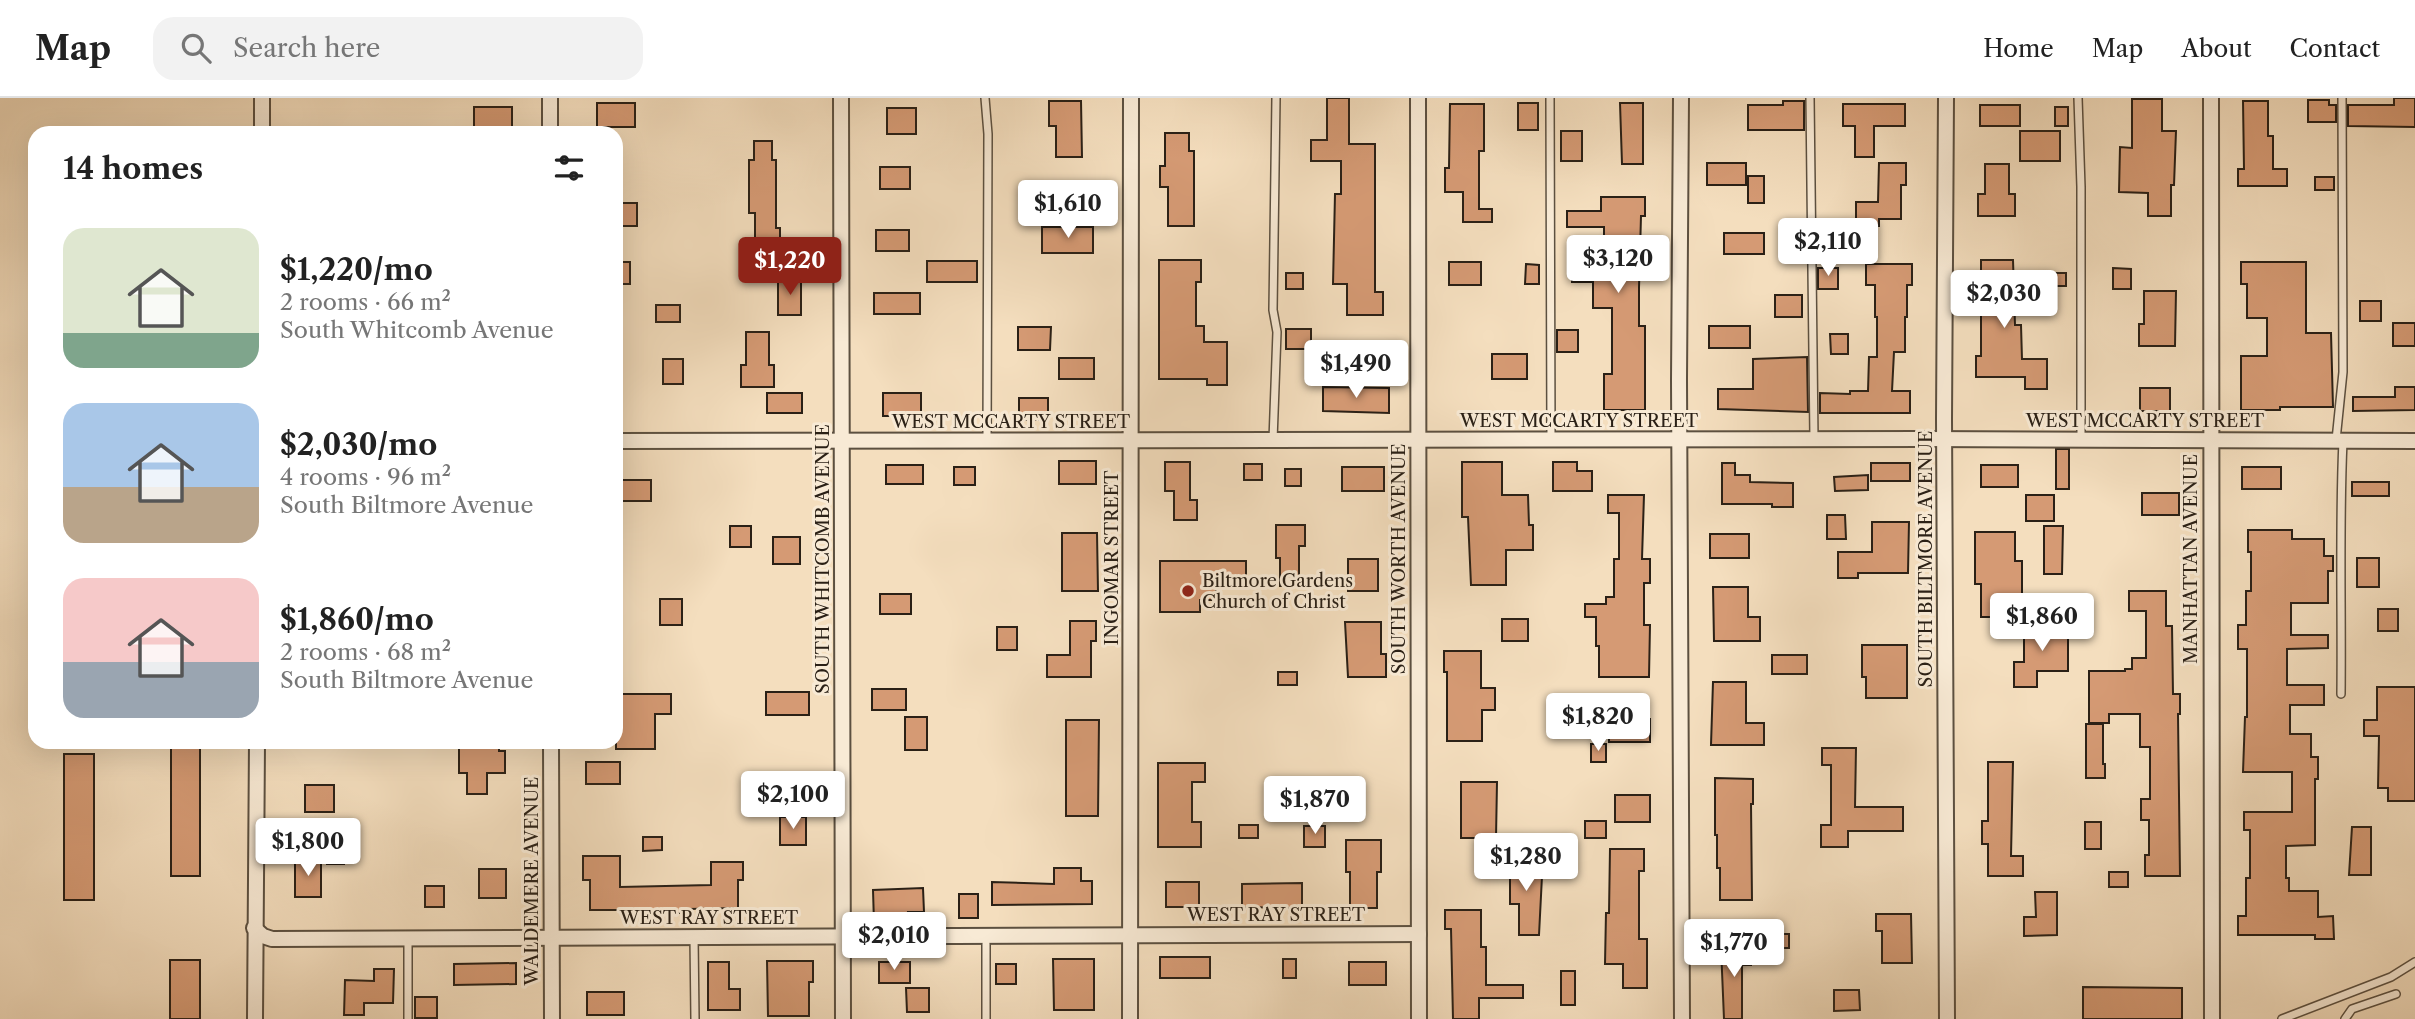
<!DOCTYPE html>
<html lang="en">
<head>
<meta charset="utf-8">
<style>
	body { margin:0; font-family:"Libre Caslon Text",serif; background:#f2f2f2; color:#222; height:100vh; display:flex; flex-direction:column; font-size:26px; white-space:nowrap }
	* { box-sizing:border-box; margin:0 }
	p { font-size:23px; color:#767676 }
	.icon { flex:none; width:38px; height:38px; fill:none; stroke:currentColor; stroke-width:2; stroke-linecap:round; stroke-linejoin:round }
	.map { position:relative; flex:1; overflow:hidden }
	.side { position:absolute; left:28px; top:28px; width:595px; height:623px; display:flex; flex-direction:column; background:#fff; border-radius:21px; box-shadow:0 7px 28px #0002 }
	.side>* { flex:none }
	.price { position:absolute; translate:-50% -60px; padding:0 16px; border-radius:7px; background:#fff; color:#222; font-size:23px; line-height:46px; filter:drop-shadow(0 2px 4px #0008) }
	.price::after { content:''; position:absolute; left:50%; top:42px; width:21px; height:16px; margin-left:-10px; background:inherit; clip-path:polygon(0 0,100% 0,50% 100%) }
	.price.on { background:#8f2418; color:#fff }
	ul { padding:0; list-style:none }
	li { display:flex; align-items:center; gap:21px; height:175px; padding:0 35px }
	li span { display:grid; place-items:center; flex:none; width:196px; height:140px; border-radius:21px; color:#555 }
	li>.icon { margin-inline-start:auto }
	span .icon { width:84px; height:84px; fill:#fffc; stroke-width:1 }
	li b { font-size:30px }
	h2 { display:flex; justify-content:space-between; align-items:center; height:84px; padding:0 35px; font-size:30px }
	header { display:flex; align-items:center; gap:42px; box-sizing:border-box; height:98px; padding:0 35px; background:#fff; border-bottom:2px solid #e0e0e0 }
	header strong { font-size:33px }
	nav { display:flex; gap:38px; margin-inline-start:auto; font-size:24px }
	.search { width:490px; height:63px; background:#f2f2f2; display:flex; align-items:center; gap:18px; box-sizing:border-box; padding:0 24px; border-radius:21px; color:#767676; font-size:26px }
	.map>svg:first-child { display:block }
	.building { fill:#d59a74; stroke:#2a2016; stroke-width:2 }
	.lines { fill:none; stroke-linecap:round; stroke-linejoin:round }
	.lane-casing { stroke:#5c5040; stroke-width:10 }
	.street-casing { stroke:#5c5040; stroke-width:18 }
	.lane { stroke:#f8ead5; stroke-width:7 }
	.street { stroke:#f8ead5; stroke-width:14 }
	.poi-dot { fill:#8f2418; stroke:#f8ead5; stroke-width:2.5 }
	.labels { text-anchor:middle; stroke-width:6; stroke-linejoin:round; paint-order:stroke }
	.street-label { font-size:18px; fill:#2a2016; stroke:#f8ead5 }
	.poi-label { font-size:18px; fill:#2a2016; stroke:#f8ead5; text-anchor:start }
</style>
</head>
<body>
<header>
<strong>Map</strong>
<div class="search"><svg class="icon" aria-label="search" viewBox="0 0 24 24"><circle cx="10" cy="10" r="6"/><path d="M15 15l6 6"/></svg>Search here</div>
<nav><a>Home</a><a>Map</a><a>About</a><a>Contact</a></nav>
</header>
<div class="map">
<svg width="2415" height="921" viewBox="0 0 2415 921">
	<rect width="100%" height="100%" fill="#f4debe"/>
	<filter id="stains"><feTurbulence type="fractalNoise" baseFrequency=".00286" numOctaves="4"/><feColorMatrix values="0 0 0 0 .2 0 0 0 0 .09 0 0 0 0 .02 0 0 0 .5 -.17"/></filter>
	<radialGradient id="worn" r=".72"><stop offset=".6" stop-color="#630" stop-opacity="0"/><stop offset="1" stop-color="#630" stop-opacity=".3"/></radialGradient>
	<g class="building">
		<polygon points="1327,0 1349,0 1349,46 1375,46 1375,194 1383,194 1383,217 1347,217 1347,186 1333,186 1335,96 1341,96 1341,63 1311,63 1311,42 1327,42"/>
		<polygon points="2394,0 2415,0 2415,29 2348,28 2348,7 2394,7"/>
		<polygon points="2132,1 2162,1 2162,33 2176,33 2174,87 2171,87 2171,118 2148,118 2148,95 2119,94 2120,49 2132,50"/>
		<polygon points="2308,2 2329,2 2329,7 2336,7 2336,24 2308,24"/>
		<polygon points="1049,3 1081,3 1082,59 1056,59 1056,28 1049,28"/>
		<polygon points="1783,3 1804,3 1804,32 1748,32 1748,7 1783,7"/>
		<polygon points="2243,3 2268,3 2268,38 2273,38 2273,71 2287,71 2287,88 2238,88 2238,71 2244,71"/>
		<rect x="597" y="5" width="38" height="24"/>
		<rect x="1518" y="5" width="20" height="27"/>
		<polygon points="1620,5 1643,5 1643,66 1622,66"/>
		<polygon points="1450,6 1484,6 1484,53 1479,53 1479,111 1492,111 1492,124 1463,124 1463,94 1445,94 1445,70 1449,70"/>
		<polygon points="1843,6 1905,6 1905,28 1874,28 1874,59 1855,59 1855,28 1843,28"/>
		<rect x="1980" y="7" width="40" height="21"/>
		<rect x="474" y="9" width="38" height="21"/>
		<rect x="2055" y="9" width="13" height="19"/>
		<rect x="887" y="10" width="29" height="26"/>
		<rect x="1561" y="33" width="21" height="30"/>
		<rect x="2020" y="33" width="40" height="30"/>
		<polygon points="1165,35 1189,35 1189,53 1194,53 1194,128 1168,128 1168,89 1160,89 1160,68 1165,68"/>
		<polygon points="754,43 772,43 772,62 776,62 776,130 780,130 780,149 755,149 755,115 749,115 749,62 754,62"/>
		<rect x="1707" y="65" width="39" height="22"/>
		<polygon points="1879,65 1906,65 1906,87 1901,87 1901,121 1879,121 1879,128 1856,128 1856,104 1878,104"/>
		<polygon points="1985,66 2009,66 2009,96 2015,96 2015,118 1978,118 1978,96 1985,96"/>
		<rect x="880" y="69" width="30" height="22"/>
		<rect x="1748" y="78" width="16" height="27"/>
		<rect x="2315" y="79" width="19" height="13"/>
		<polygon points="1601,99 1645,99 1645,118 1641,118 1639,190 1639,228 1645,228 1645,312 1604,312 1604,276 1612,276 1612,210 1593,210 1593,184 1572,184 1572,165 1604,165 1604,129 1567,129 1567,113 1601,113"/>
		<rect x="616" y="105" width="21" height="23"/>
		<rect x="1042" y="129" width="51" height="26"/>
		<rect x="876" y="132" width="33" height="21"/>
		<rect x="1724" y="135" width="40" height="21"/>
		<polygon points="1159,162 1201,162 1201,184 1196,184 1196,228 1204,228 1204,244 1227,244 1227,287 1207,287 1207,281 1159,281"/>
		<polygon points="1981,162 2013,162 2015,227 2021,227 2022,261 2047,261 2047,291 2025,291 2025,279 1976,279 1976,258 1981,258"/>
		<rect x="927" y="163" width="50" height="21"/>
		<rect x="616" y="164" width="14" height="22"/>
		<rect x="1449" y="164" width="32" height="23"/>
		<polygon points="2241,164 2306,164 2306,235 2331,235 2333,309 2280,309 2280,312 2241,312 2241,258 2267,258 2267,220 2247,220 2247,186 2241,186"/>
		<polygon points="1526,166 1539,167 1539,186 1525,186"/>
		<polygon points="1866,166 1912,166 1912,187 1907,187 1907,219 1905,219 1905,254 1894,254 1892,293 1910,293 1910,315 1820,315 1820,295 1850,296 1850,293 1868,293 1869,259 1877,259 1877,219 1875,219 1875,187 1866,187"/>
		<rect x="1818" y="170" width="20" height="21"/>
		<polygon points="2113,170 2131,171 2131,191 2113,191"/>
		<rect x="1286" y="175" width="17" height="16"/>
		<rect x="2046" y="175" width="20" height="13"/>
		<rect x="778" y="181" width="23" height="36"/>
		<polygon points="2144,193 2176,193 2175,248 2139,248 2139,226 2144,226"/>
		<rect x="874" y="195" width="46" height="21"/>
		<rect x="1775" y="197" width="27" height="22"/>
		<rect x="2360" y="203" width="21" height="20"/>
		<rect x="656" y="207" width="24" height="17"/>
		<rect x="2393" y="225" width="22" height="23"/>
		<rect x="1709" y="228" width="41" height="22"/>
		<polygon points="1018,229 1051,229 1050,252 1018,252"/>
		<rect x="1286" y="231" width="25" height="20"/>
		<rect x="1557" y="232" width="21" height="22"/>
		<polygon points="746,234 769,234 769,267 774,267 774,289 741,289 741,267 746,267"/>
		<polygon points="1830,236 1848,236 1848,256 1831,256"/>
		<rect x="1492" y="256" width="35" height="25"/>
		<polygon points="1807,259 1808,314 1718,311 1718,291 1753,291 1753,261"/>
		<rect x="1059" y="260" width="35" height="21"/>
		<rect x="663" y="261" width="20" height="25"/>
		<polygon points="1323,289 1389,290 1389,315 1323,313"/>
		<polygon points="2395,289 2415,289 2415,312 2353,313 2353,299 2395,299"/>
		<rect x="2140" y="290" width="30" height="23"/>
		<rect x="767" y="295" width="35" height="20"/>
		<rect x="883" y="295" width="38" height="23"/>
		<rect x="1019" y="300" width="29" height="22"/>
		<rect x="2056" y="351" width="13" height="40"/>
		<rect x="1059" y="363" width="37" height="23"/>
		<polygon points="1165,364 1190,364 1190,402 1197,402 1197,422 1174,422 1174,393 1165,393"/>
		<polygon points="1462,364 1502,364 1502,397 1528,397 1529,427 1533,427 1533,452 1506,452 1506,487 1471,487 1468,419 1462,419"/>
		<polygon points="1553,364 1577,364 1577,373 1592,373 1592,393 1553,393"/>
		<polygon points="1722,365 1735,365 1735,377 1750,377 1750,384 1793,385 1793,409 1772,409 1772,406 1722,406"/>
		<rect x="1871" y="365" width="39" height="18"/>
		<rect x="1244" y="366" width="18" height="16"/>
		<rect x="886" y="367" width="37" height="19"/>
		<rect x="1981" y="367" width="37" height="22"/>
		<rect x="954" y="369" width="21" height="18"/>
		<rect x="1342" y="369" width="42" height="24"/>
		<rect x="2242" y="369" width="39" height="22"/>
		<rect x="1285" y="371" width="16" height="17"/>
		<polygon points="1868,377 1868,392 1835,393 1834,379"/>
		<rect x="616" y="382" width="35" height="21"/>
		<rect x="2352" y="384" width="37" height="14"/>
		<rect x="2142" y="395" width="37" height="22"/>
		<polygon points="1608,397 1644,397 1642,461 1650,461 1650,485 1644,485 1644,527 1650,527 1649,579 1599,579 1599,548 1596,548 1596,519 1585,519 1585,506 1606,506 1606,499 1614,499 1614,461 1619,461 1619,415 1608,415"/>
		<rect x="2026" y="397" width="28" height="26"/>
		<polygon points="1827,417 1845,417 1846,441 1827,441"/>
		<polygon points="1872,424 1909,424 1908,475 1858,475 1858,480 1838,480 1838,454 1872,454"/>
		<polygon points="1276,427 1305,427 1305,448 1299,448 1299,488 1280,488 1280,460 1276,460"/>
		<rect x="730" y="428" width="21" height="21"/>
		<polygon points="2044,428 2063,428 2062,476 2044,476"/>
		<polygon points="2248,432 2292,432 2292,441 2324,441 2324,458 2333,458 2333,473 2328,473 2328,505 2291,505 2291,537 2328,537 2328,550 2287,551 2287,587 2324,587 2324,607 2290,607 2290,636 2311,636 2311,659 2318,659 2318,681 2315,681 2315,747 2286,748 2286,780 2289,780 2289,793 2318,793 2318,819 2333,818 2334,841 2315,841 2315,837 2238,837 2238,818 2246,818 2246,780 2250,780 2250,732 2244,732 2244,714 2292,714 2292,674 2243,674 2245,619 2247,619 2247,551 2238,551 2238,527 2246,527 2246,493 2251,493 2251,454 2248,454"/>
		<polygon points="1975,434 2015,434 2015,463 2022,463 2022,519 1981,519 1981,486 1975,486"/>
		<polygon points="1062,435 1097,435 1098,493 1062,493"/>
		<rect x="1710" y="436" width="39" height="24"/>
		<rect x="773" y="439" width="27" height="27"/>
		<rect x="2357" y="460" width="22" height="29"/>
		<rect x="1348" y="461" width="30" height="32"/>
		<polygon points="1160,463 1246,463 1246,488 1216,488 1216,502 1200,502 1200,514 1160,514"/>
		<polygon points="1713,489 1748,489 1748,519 1760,519 1760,543 1714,543"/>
		<polygon points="2129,493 2166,493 2166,528 2172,528 2173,596 2180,596 2180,616 2178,616 2180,778 2145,778 2145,757 2149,757 2149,722 2141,722 2141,701 2150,701 2150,649 2140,649 2140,616 2109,616 2109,625 2089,625 2089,573 2125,573 2125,571 2132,571 2132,560 2146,560 2146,513 2129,513"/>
		<rect x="880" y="496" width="31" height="20"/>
		<rect x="660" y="501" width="22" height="26"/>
		<rect x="2378" y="511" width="20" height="22"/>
		<rect x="1502" y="521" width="26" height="22"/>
		<polygon points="1070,523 1096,523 1096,543 1091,543 1091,579 1047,579 1047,557 1070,557"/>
		<polygon points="1345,524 1381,524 1381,556 1386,556 1386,579 1348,579"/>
		<polygon points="2024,527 2068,527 2068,573 2037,573 2037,589 2014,589 2014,564 2024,564"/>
		<rect x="997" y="529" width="20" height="23"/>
		<polygon points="1862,547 1907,547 1907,600 1866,600 1866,579 1862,579"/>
		<polygon points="1444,553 1481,553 1481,590 1495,590 1495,612 1482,612 1482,643 1447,643 1447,574 1444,574"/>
		<rect x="1772" y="557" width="35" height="19"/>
		<rect x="1278" y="574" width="19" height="13"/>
		<polygon points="1713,584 1746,584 1746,625 1764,625 1764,647 1711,647"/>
		<polygon points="2377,589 2415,589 2415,703 2388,703 2388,690 2378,690 2379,638 2364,638 2364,622 2377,622"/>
		<rect x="872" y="591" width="34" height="21"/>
		<rect x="766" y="594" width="43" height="23"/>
		<polygon points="616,596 671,596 671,616 655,616 655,651 616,651"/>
		<rect x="905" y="619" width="22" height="33"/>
		<rect x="1609" y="621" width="41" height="23"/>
		<polygon points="1066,622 1099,622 1098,718 1066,718"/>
		<polygon points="2086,626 2103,626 2103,666 2105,666 2105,680 2086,680"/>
		<rect x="171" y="644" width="29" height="134"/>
		<polygon points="459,644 499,644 499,653 505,653 505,675 487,675 487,696 467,696 467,675 459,675"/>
		<rect x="1591" y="646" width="15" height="18"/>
		<polygon points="1822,650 1856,650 1855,709 1903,709 1903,733 1848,733 1848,749 1821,749 1821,727 1831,727 1831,667 1822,667"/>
		<rect x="64" y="656" width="30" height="146"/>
		<rect x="586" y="664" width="34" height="22"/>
		<polygon points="1988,664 2013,664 2011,758 2023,758 2023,778 1988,778 1988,746 1982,746 1982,723 1988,723"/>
		<polygon points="1158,665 1205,665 1205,684 1192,684 1192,724 1201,724 1201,749 1158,749"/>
		<polygon points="1715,680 1753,681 1753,706 1751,706 1752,802 1720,802 1720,770 1717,770 1717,737 1715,737"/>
		<polygon points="1461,684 1497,684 1496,740 1461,740"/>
		<rect x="305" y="687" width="29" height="27"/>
		<polygon points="767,689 787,689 787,707 768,707"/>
		<rect x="1615" y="697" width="35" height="27"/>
		<rect x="780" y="719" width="26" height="28"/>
		<rect x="1585" y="723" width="21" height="17"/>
		<rect x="2085" y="724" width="16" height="27"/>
		<rect x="1239" y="727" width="19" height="13"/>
		<rect x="1304" y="728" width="21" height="21"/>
		<polygon points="2352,729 2371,729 2371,777 2349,777"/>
		<polygon points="643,739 662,739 662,752 643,753"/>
		<polygon points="1346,742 1381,742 1381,774 1377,774 1377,810 1350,810 1350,774 1346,774"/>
		<rect x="327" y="745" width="17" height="21"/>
		<polygon points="1610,751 1644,751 1644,773 1639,773 1639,841 1647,841 1647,890 1623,890 1623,866 1605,866 1606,815 1609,815"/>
		<polygon points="1510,754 1531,754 1531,778 1542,778 1539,837 1519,837 1519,806 1510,806"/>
		<polygon points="583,758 620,758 620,789 711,787 711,764 743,764 743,782 738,782 738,810 689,811 689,815 663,815 663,812 590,812 590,782 583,782"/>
		<rect x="295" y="762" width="26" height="37"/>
		<polygon points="1054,770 1081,770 1081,783 1092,783 1092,806 992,807 992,784 1054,786"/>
		<rect x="479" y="771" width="27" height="29"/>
		<rect x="2109" y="774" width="19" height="15"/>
		<rect x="1166" y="784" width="33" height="25"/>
		<polygon points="1302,785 1302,810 1242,809 1242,786"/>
		<rect x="425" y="788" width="19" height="21"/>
		<polygon points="923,790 924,814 908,814 909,824 874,825 873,792"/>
		<polygon points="2035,794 2057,794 2057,837 2024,838 2024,819 2036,819"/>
		<rect x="959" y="796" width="19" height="24"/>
		<polygon points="1445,812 1481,812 1481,849 1486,849 1486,887 1523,887 1523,900 1479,900 1479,921 1453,921 1451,831 1445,831"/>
		<polygon points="1876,816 1911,816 1912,865 1882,865 1882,833 1876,833"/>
		<rect x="1763" y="836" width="26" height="14"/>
		<polygon points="1721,849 1751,849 1751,867 1742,867 1742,921 1724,921"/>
		<rect x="1160" y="859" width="50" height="21"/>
		<polygon points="1053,861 1094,861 1094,912 1054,912"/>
		<rect x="1283" y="861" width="13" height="19"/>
		<rect x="170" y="862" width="30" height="59"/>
		<polygon points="767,863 813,863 813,884 809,884 809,918 768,918"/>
		<polygon points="708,864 729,864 729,891 740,891 740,912 708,912"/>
		<rect x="879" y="864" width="31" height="21"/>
		<rect x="1349" y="864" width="37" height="23"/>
		<polygon points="516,865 516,886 454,887 454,866"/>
		<rect x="996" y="866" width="20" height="20"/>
		<polygon points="374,871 394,871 393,905 364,905 364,917 344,917 345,882 374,883"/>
		<rect x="1561" y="873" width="14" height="34"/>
		<polygon points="2083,889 2182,890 2182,921 2083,921"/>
		<polygon points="906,890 929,890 929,914 907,914"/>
		<polygon points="1834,892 1859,892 1860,912 1834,913"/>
		<rect x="587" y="894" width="37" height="23"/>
		<rect x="415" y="899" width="22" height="21"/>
	</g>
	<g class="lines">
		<defs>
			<g id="lane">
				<polyline points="985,0 988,36 987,342"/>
				<polyline points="1550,0 1551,342"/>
				<polyline points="1810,0 1814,341"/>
				<polyline points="2078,0 2081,89 2081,342"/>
				<polyline points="1273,342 1277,234 1273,212 1276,0"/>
				<polyline points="2336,342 2343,274 2342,0"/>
				<path d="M2341 596C2342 512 2339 427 2343 343"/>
				<polyline points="694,839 695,921"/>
				<polyline points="408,840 408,921"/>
				<polyline points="986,921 986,846"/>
				<polyline points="2282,921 2391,879 2415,864"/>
				<polyline points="2345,921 2352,911 2396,896"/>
			</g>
			<g id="street">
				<polyline points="550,0 550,35"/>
				<polyline points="841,0 843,921"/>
				<polyline points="1418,0 1419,921"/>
				<polyline points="1681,0 1679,282 1682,921"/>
				<polyline points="1946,0 1944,321 1947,921"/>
				<polyline points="2211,0 2212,921"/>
				<polyline points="262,35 262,0"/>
				<polyline points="616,343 1924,341 2415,343"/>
				<polyline points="551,644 552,921"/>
				<polyline points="254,830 263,838 272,841 1419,836"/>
				<polyline points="255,921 257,644"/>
				<polyline points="1130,921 1131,0"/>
			</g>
		</defs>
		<use href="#lane" class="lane-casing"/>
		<use href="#street" class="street-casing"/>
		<use href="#lane" class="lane"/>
		<use href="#street" class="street"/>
	</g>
	<circle class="poi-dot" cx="1188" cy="493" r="7"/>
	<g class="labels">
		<g class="street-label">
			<text x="1579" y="329">WEST MCCARTY STREET</text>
			<text x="2145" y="329">WEST MCCARTY STREET</text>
			<text x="1011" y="330">WEST MCCARTY STREET</text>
			<text transform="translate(1112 460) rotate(-90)" y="6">INGOMAR STREET</text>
			<text transform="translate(823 461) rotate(-90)" y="6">SOUTH WHITCOMB AVENUE</text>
			<text transform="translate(1399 461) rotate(-90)" y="6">SOUTH WORTH AVENUE</text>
			<text transform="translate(1926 461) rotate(-90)" y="6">SOUTH BILTMORE AVENUE</text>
			<text transform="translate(2191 461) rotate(-90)" y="6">MANHATTAN AVENUE</text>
			<text transform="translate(532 783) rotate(-90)" y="6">WALDEMERE AVENUE</text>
			<text x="1276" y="823">WEST RAY STREET</text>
			<text x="709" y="826">WEST RAY STREET</text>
		</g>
		<g class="poi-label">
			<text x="1202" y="489">Biltmore Gardens<tspan x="1202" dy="21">Church of Christ</tspan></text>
		</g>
	</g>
	<rect width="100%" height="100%" filter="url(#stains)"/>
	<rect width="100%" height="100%" fill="url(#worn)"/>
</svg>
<b class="price" style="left:1068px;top:142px">$1,610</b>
<b class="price" style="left:1828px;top:180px">$2,110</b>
<b class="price" style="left:1618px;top:197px">$3,120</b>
<b class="price on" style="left:790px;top:199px">$1,220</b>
<b class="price" style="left:2004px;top:232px">$2,030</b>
<b class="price" style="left:1356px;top:302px">$1,490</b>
<b class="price" style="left:2042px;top:555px">$1,860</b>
<b class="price" style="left:1598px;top:655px">$1,820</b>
<b class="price" style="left:793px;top:733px">$2,100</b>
<b class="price" style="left:1315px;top:738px">$1,870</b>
<b class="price" style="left:308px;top:780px">$1,800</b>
<b class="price" style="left:1526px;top:795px">$1,280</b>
<b class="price" style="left:894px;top:874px">$2,010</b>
<b class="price" style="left:1734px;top:881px">$1,770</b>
<section class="side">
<h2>14 homes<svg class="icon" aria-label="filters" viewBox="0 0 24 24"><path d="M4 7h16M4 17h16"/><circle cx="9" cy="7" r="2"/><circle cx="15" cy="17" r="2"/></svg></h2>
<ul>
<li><span style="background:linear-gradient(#dfe7d0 75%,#7fa58c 0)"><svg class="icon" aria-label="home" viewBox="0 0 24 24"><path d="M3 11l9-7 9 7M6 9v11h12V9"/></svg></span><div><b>$1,220/mo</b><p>2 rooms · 66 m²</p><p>South Whitcomb Avenue</p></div></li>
<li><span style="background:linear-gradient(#a9c7e8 60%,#b9a48a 0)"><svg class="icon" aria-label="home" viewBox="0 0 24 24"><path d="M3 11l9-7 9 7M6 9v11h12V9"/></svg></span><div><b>$2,030/mo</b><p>4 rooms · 96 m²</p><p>South Biltmore Avenue</p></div></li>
<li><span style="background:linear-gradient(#f6c9c9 60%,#9aa5b1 0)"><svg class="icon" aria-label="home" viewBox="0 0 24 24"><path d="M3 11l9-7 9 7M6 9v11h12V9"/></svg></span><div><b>$1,860/mo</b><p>2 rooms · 68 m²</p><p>South Biltmore Avenue</p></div></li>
</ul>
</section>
</div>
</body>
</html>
